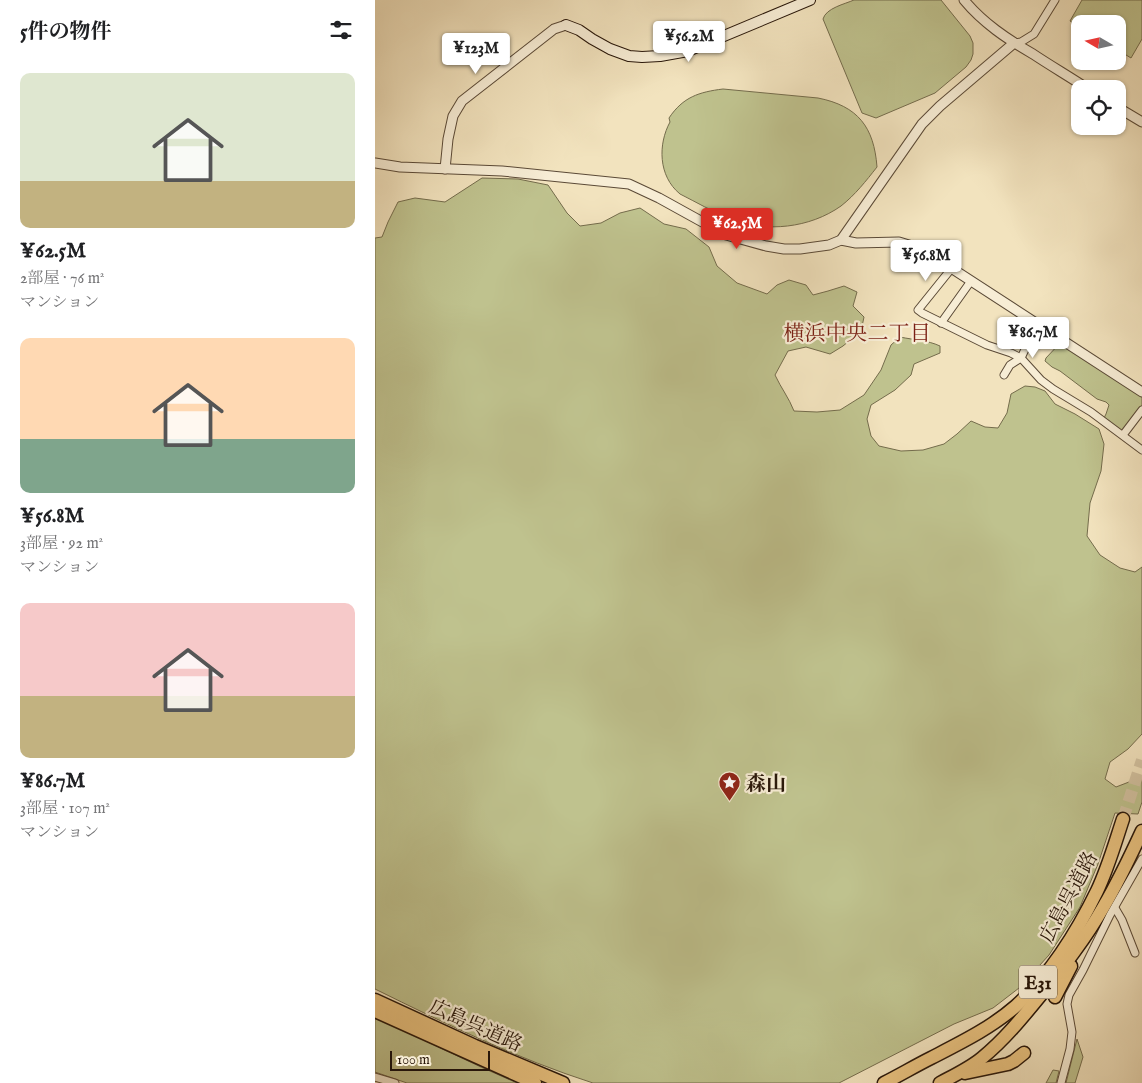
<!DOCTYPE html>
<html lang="ja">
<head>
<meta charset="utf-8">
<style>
	body { margin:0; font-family:"IM FELL English","Noto Serif JP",serif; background:#f6f6f6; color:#202124; height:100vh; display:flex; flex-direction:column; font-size:19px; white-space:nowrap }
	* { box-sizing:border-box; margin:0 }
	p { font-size:16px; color:#757577 }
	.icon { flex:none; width:28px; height:28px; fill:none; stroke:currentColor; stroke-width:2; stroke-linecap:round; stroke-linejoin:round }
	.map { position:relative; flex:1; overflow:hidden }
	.drawer { display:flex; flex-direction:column; background:#fff; width:375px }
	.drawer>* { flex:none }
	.needle { width:32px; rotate:279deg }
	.buttons { position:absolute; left:696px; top:15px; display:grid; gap:10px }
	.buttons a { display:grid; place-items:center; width:55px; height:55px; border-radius:10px; background:#fff; box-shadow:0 1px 4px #0004; font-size:25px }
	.scale { position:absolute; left:15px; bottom:12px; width:100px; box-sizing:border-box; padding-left:5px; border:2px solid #29170a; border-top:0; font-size:14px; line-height:18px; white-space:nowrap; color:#29170a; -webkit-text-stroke:4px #f7edd5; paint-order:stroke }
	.price { position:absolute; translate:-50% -42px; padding:0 11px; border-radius:5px; background:#fff; color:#222; font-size:16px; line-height:32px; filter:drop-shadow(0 1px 2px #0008) }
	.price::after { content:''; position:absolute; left:50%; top:30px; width:15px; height:11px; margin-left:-8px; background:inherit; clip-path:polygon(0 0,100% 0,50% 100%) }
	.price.selected { background:#d93025; color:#fff }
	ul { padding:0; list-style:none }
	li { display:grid; align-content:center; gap:10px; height:265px; padding:0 20px }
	li span { display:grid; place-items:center; height:155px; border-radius:10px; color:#555 }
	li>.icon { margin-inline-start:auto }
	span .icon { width:90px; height:90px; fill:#fffc; stroke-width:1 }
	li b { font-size:21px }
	h2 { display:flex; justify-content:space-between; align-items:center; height:60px; padding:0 20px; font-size:21px }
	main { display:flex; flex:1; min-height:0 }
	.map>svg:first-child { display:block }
	.green { fill:#bfc28e; stroke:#746c4c }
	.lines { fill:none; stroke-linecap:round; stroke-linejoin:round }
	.motorway-tunnel { stroke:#d4c4a3; stroke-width:12; stroke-dasharray:12 6; stroke-linecap:butt }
	.minor-casing { stroke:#5b4a37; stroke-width:9 }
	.tertiary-casing { stroke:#5b4a37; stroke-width:11 }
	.secondary-casing { stroke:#29170a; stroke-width:12 }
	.motorway-casing { stroke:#29170a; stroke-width:15 }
	.minor { stroke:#f7edd5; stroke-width:7 }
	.tertiary { stroke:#f7edd5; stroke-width:9 }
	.secondary { stroke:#f7edd5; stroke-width:10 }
	.motorway { stroke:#e9c27f; stroke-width:12 }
	.labels { text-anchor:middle; stroke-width:4.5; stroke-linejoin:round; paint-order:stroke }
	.shield { fill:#f7edd5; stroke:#675747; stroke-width:1 }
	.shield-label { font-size:19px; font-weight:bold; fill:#29170a }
	.poi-label { font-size:20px; font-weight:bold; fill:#29170a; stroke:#f7edd5; text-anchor:start }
	.street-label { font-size:20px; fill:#29170a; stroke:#f7edd5 }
	.neighbourhood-label { font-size:21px; fill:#7a1f14; stroke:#f7edd5 }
</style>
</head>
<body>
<main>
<section class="drawer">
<h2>5件の物件<svg class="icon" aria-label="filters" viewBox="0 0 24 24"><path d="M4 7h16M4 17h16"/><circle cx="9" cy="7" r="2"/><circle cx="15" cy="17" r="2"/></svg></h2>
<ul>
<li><span style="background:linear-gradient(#dfe7d0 70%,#c2b280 0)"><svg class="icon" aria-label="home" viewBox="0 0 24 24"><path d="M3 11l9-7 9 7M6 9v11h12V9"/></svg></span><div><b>¥62.5M</b><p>2部屋 · 76 m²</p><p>マンション</p></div></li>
<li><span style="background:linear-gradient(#ffd9b3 65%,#7fa58c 0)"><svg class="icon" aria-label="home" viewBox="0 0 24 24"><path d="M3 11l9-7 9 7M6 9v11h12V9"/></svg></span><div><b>¥56.8M</b><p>3部屋 · 92 m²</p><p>マンション</p></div></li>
<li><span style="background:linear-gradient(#f6c9c9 60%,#c2b280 0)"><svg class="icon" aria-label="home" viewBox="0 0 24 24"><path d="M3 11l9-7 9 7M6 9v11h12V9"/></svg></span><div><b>¥86.7M</b><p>3部屋 · 107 m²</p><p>マンション</p></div></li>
</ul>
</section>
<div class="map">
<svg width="767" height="1083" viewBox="0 0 767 1083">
	<rect width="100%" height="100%" fill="#f2e3be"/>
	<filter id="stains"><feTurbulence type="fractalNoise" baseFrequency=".004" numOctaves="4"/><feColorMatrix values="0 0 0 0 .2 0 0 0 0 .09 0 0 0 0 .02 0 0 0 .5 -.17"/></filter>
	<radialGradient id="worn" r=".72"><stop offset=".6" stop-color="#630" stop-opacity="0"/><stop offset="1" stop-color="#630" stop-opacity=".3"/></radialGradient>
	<g class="green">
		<path d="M479 0H566L595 36 598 43V54L596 60 591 67 560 93 501 118 487 113 448 19C451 8 470 4 479 0Z"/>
		<polygon points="707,0 767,0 767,39 756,58 743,50 742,24 705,24 705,27 695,21"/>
		<path d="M348 89 443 98C483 106 499 127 502 167 491 181 480 195 466 206 435 228 391 233 356 219 338 212 321 202 305 194 283 176 283 144 295 122L294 118C308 97 324 92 348 89Z"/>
		<path d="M107 178 143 179 173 185 192 213 205 226 226 223 245 213 265 208 289 224 311 229 334 247 342 266 362 283 392 294 402 285 414 280 431 285 438 295 453 291 469 286 482 292 478 306 489 317 486 331 468 346 455 354 431 347 413 351 400 375C406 388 414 398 419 411L442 412 465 410 489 395 506 370 516 345 525 337C539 340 552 340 565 346V353L539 364 536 375 520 390 496 405 492 419 496 436 504 446 526 451 548 450 569 444 582 434 596 421 610 427 623 428 632 413 636 394 650 386 660 387 670 391 680 404 700 414 724 429 729 444 726 471 715 503 712 536 725 555 745 568 760 572 767 567V734L753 749 735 762 730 779 741 787 767 777V802L763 814 740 813 723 864 705 907 674 955 644 988 618 1008 579 1024 464 1083H218C143 1059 71 1024 0 989V238L7 237 13 222 23 202 40 198 70 202Z"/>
		<polygon points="686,342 767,394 767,407 747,432 729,418 731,414 734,405 731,402 722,399 685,371 677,367 670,361 671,358"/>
		<path d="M0 1018C48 1038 94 1063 142 1083H32L0 1072Z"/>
		<polygon points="702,1039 708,1057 700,1083 691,1083"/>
		<polygon points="678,1070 684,1071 681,1083 671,1083"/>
	</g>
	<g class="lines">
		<polyline class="motorway-tunnel" points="748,819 767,760"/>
		<defs>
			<g id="minor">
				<polyline points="639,43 646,42 659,34 680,0"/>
				<polyline points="576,269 543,310 547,313 612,345 636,353 646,358 666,380 678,389 716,412 767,450"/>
				<polyline points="566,323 596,281"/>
				<polyline points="629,375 635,365 646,358 653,343 666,327"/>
				<polyline points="748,435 767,410"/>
				<polyline points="740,908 747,920 760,953"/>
				<polyline points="0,1077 20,1083"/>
				<polyline points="686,1083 695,1049 697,1032 692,1004 694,995 708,970 735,915 767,859"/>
			</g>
			<g id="tertiary">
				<path d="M589 0C608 23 632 39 658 54 676 66 695 77 713 89"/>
				<polyline points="742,107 767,122"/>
				<polyline points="0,163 25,167 127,171 254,184 284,198 351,235 391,246 409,249 425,249 454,245 466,240 547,124 565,106 639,43"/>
				<polyline points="70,169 73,139 78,116 87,101 179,29 191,25"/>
				<polyline points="466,240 481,243 524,242 547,249 767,392"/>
			</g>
			<polyline id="secondary" points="191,25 204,30 217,39 235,49 254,56 267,57 285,56 313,51 435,0"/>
			<g id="motorway">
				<polyline points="680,997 696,966"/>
				<polyline points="0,1000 100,1046 188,1083"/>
				<polyline points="0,1011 160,1083"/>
				<polyline points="590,1073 633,1064 639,1061 649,1053"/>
				<path d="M509 1083C525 1075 540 1066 556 1058 585 1043 616 1028 641 1006 675 975 702 932 722 891 733 868 740 843 748 819"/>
				<path d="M565 1083C580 1075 595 1068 607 1058 629 1040 647 1018 665 996 688 967 711 938 729 906 743 882 755 857 767 831"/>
			</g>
		</defs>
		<use href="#minor" class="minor-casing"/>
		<use href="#tertiary" class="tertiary-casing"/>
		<use href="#secondary" class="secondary-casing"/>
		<use href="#motorway" class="motorway-casing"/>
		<use href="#minor" class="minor"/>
		<use href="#tertiary" class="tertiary"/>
		<use href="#secondary" class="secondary"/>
		<use href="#motorway" class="motorway"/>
	</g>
	<defs>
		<symbol id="sight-pin" viewBox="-11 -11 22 30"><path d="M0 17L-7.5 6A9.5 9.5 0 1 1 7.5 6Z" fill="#8f2418" stroke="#f7edd5"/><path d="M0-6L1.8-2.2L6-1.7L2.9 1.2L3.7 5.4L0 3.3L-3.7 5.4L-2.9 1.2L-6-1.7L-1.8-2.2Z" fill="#fff"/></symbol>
	</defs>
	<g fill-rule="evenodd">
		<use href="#sight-pin" x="342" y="770" width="25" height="34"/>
	</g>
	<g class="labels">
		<rect class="shield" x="644" y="965.5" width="38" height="33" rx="4"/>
		<g class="shield-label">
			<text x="663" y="989">E31</text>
		</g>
		<g class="poi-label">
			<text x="371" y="790">森山</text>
		</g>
		<g class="street-label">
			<text transform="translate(693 897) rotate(-62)" y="7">広島呉道路</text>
			<text transform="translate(101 1025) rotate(24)" y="7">広島呉道路</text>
		</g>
		<g class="neighbourhood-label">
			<text x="482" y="340">横浜中央二丁目</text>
		</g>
	</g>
	<rect width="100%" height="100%" filter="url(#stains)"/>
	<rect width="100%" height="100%" fill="url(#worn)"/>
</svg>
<div class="buttons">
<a><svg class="needle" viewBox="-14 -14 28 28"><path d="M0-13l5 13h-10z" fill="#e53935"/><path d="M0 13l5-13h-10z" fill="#757577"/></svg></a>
<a><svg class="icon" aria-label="locate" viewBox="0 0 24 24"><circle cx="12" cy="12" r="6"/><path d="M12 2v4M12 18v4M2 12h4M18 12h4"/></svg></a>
</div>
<div class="scale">100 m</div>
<b class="price" style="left:314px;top:63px">¥56.2M</b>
<b class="price" style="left:101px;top:75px">¥123M</b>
<b class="price selected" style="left:362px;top:250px">¥62.5M</b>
<b class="price" style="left:551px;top:282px">¥56.8M</b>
<b class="price" style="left:658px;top:359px">¥86.7M</b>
</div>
</main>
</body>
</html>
